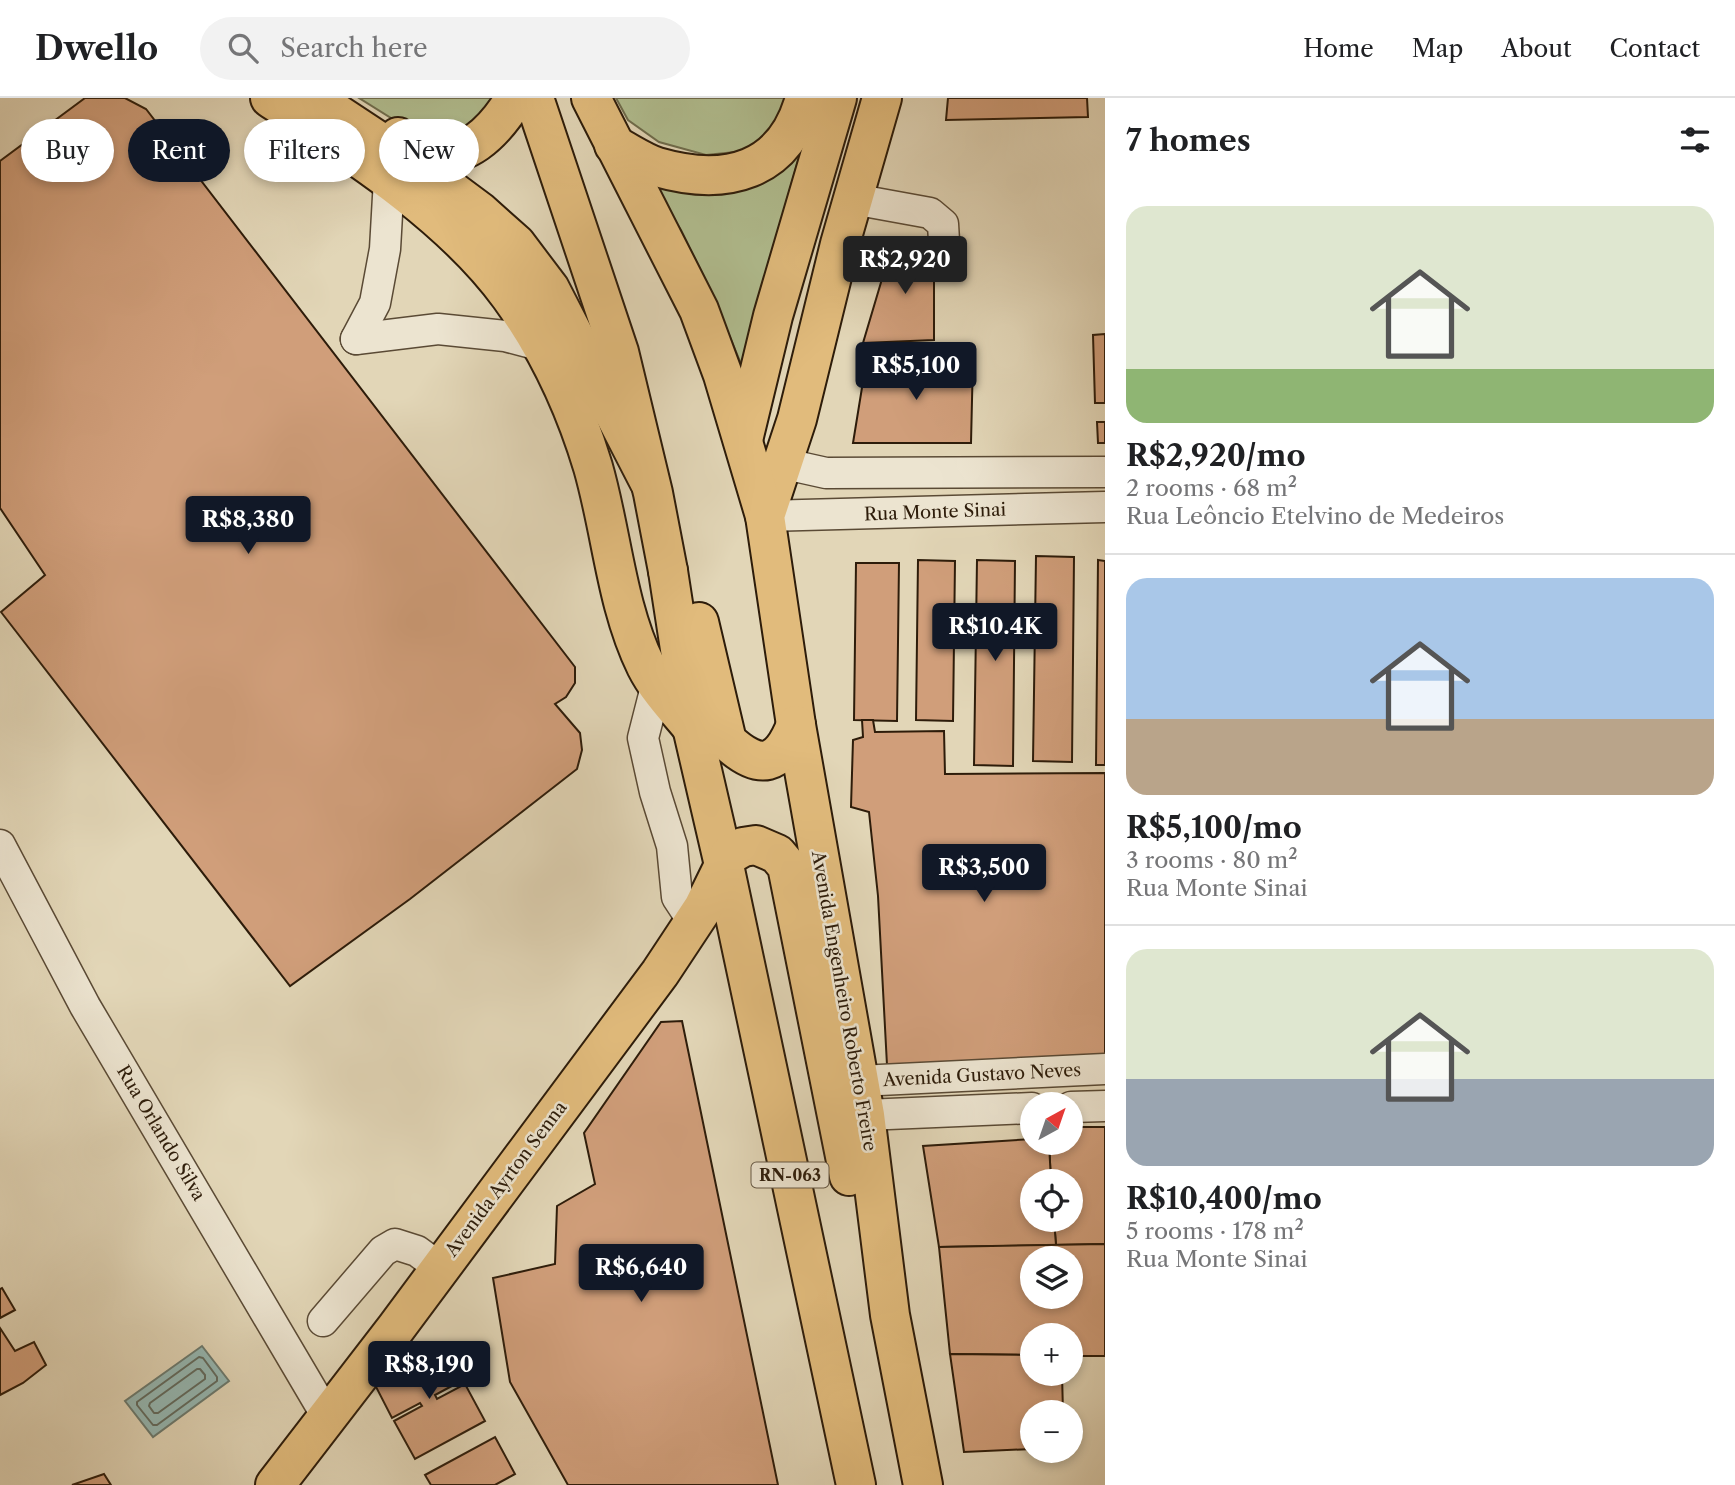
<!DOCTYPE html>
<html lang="en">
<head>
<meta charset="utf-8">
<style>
	body { margin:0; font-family:"Libre Caslon Text",serif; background:#f2f2f2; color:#202124; height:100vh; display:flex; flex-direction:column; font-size:26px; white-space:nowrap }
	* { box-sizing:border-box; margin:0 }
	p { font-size:23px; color:#757577 }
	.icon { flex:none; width:38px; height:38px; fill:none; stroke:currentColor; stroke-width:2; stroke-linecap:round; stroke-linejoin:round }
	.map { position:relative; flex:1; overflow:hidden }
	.side { display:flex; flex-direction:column; background:#fff; width:630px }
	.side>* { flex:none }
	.banner { position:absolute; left:21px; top:21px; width:665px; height:63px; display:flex; gap:14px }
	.needle { width:46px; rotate:40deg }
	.controls { position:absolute; left:1020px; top:994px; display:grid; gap:14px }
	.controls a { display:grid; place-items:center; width:63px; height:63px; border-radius:50%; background:#fff; box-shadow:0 4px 10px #0003; font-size:35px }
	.price { position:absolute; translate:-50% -60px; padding:0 16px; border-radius:7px; background:#111827; color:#fff; font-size:23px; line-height:46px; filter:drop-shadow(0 2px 4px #0008) }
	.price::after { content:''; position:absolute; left:50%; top:42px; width:21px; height:16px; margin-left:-10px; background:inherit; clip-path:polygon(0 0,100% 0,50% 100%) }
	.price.current { background:#222; color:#fff }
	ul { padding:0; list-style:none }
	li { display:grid; align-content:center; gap:14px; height:371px; padding:0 21px }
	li+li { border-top:2px solid #e0e0e0 }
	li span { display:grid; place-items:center; height:217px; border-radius:21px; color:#555 }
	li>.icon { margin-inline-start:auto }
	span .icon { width:126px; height:126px; fill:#fffc; stroke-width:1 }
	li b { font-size:30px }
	h2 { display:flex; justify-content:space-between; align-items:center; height:84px; padding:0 21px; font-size:30px }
	.pill { padding:0 24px; border-radius:32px; background:#fff; box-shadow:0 4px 10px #0003; font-size:24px; line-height:63px }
	.pill.current { background:#111827; color:#fff }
	header { display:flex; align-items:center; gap:42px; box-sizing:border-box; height:98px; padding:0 35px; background:#fff; border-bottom:2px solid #e0e0e0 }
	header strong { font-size:33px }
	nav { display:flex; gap:38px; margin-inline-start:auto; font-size:24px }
	.search { width:490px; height:63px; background:#f2f2f2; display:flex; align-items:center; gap:18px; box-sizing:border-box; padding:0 24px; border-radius:38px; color:#757577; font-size:26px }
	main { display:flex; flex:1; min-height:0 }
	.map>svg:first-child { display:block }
	.green { fill:#b1be90; stroke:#6f6d4d; stroke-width:2 }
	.water { fill:#95b8b3; stroke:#6b7a6f; stroke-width:2 }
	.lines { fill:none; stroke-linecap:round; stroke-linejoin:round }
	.shore { stroke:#616a5e; stroke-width:2 }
	.building { fill:#d09e7a; stroke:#2d1c0a; stroke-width:2; fill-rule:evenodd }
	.minor-casing { stroke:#5a4a35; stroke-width:33 }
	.major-casing { stroke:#2d1c0a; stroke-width:42 }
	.highway-casing { stroke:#2d1c0a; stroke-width:42 }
	.minor { stroke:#ece4d0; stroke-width:30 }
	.major { stroke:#e1bb7c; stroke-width:38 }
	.highway { stroke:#e1bb7c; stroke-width:38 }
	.labels { text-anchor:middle; stroke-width:5; stroke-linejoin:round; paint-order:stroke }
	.shield { fill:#ece4d0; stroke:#665845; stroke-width:2 }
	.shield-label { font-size:16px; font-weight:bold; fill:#2d1c0a }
	.street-label { font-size:18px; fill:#2d1c0a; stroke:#ece4d0 }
</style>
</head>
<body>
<header>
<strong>Dwello</strong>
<div class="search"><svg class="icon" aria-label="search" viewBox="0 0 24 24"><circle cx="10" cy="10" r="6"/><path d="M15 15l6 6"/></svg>Search here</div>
<nav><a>Home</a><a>Map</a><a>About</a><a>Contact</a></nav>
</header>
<main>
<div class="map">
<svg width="1105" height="1387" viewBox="0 0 1105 1387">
	<rect width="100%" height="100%" fill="#e2d6b7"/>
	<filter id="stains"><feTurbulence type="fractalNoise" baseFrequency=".00286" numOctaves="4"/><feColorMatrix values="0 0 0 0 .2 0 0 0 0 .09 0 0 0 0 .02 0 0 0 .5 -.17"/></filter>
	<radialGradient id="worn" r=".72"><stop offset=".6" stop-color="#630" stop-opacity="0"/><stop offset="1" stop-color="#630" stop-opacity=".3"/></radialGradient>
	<g class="green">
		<polygon points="359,0 494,0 476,23 445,38 415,35"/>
		<polygon points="616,0 789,0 782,24 745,53 706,57 659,44 628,22"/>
		<polygon points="804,41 752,226 748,283 711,193 681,132 645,76"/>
	</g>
	<polygon class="water" points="202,1248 229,1283 153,1339 125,1303"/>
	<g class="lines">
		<g class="shore">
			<polygon points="199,1259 203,1260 217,1279 217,1283 157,1327 153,1327 137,1307 137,1304"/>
			<polygon points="197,1271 200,1271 205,1277 205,1281 158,1315 154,1315 149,1308 150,1305"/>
		</g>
	</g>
	<g class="building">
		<polygon points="85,0 125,0 146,11 575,569 575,585 566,599 555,606 580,635 582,652 577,671 410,801 290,888 1,514 45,477 0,410 0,63"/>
		<polygon points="948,0 1087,0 1088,19 946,22"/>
		<polygon points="893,144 934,145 934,242 863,245"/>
		<polygon points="1105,236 1105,305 1095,305 1093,237"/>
		<polygon points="973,260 971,345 853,345 866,265"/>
		<polygon points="1097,324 1105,324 1105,345 1098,345"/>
		<polygon points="1036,458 1074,459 1072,664 1033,663"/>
		<polygon points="918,462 955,463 953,623 916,622"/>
		<polygon points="977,462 1015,463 1013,668 974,667"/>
		<polygon points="1098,462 1105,463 1105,667 1096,667"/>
		<polygon points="856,465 899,465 897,623 854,622"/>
		<polygon points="862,622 873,622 875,634 944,633 945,676 1105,675 1105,957 887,967 878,798 869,714 851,709 853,642 863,639"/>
		<polygon points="682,923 778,1387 568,1387 510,1284 493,1180 555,1166 557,1108 595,1086 584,1035 661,924"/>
		<polygon points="1071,1029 1105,1029 1105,1146 1056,1147 1054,1122 1071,1122 1071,1083 1051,1083 1049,1045 1071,1045"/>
		<polygon points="1032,1041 1032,1045 1049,1045 1051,1083 1032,1083 1032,1122 1054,1122 1056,1147 939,1149 923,1048"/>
		<path d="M1105 1146V1258H1071V1237H1032V1257L950 1256 939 1149ZM1032 1160H1071V1199H1032Z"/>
		<polygon points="2,1190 15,1212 0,1220 0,1191"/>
		<polygon points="0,1230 15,1253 34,1244 46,1267 23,1285 0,1297"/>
		<polygon points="443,1245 463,1282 435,1297 437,1301 465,1286 485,1323 415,1361 394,1323 422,1308 420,1305 392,1320 373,1283"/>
		<polygon points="950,1256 1032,1257 1032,1276 1062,1276 1063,1314 1032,1314 1032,1351 964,1354"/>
		<polygon points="495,1339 515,1376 495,1387 431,1387 425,1377"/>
		<polygon points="104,1376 111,1387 72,1387"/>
	</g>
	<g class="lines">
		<defs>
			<g id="minor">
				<polyline points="853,101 930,115 943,126 945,160"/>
				<polyline points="356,241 438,231 505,238 543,248"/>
				<polyline points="356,241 375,205 385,151 389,81"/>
				<polyline points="785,361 799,369 826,375 1105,374"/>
				<polyline points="765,418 1105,409"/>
				<polyline points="657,585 643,640 655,694 672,748 677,799 694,825"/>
				<polyline points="0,747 85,908 328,1320"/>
				<polyline points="859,983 1105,971"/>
				<polyline points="1071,1009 1105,1008"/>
				<polyline points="865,1017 1032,1010"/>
				<polyline points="323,1223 383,1153 395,1146 417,1153 440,1170"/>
			</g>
			<g id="major">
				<path d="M270 0C353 55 451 117 510 198 547 249 575 309 593 369 612 435 616 507 646 568 657 590 675 609 690 627"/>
				<polyline points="882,0 840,146 797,321 765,418 796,627 865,1017 890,1217 923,1387"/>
				<polyline points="668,473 692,629 724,767 856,1387"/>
				<path d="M699 524 727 643C760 674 780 668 796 627"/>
				<polyline points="275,1387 396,1230 660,875 703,810 729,757 743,749 756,747 777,756 787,768 849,1078"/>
			</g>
			<g id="highway">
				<polyline points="313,0 436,81 479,113 516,146 550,191 649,383"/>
				<polyline points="534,0 619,254 653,395 668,473"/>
				<polyline points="591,0 699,212 723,277 765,418"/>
				<path d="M398 39C405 44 414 51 422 53 464 67 495 33 515 0"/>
				<path d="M614 47C628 54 642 64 657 69 726 89 785 74 805 0"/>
				<polyline points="743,342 773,218 837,0"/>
			</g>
		</defs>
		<use href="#minor" class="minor-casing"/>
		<use href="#major" class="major-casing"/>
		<use href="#highway" class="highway-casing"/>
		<use href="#minor" class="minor"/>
		<use href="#major" class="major"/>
		<use href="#highway" class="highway"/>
	</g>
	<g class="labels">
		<rect class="shield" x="751.5" y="1064.5" width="77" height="25" rx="5"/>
		<g class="shield-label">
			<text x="790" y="1083">RN-063</text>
		</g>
		<g class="street-label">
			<text transform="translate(935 414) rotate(-2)" y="6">Rua Monte Sinai</text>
			<text transform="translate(844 903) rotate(80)" y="6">Avenida Engenheiro Roberto Freire</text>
			<text transform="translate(982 977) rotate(-3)" y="6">Avenida Gustavo Neves</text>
			<text transform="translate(161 1035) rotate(59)" y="6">Rua Orlando Silva</text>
			<text transform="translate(506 1081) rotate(-53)" y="6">Avenida Ayrton Senna</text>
		</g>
	</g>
	<rect width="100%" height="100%" filter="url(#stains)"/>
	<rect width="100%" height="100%" fill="url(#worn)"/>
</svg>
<div class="controls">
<a><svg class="needle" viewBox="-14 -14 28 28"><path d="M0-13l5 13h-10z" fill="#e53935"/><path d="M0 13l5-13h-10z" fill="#757577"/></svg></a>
<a><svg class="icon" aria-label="locate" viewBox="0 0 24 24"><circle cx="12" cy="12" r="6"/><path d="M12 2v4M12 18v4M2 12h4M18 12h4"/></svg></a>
<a><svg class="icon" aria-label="layers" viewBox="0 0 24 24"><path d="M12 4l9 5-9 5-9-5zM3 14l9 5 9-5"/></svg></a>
<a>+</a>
<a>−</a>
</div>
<b class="price current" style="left:905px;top:198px">R$2,920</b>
<b class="price" style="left:916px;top:304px">R$5,100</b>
<b class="price" style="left:248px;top:458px">R$8,380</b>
<b class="price" style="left:995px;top:565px">R$10.4K</b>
<b class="price" style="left:984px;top:806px">R$3,500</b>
<b class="price" style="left:641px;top:1206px">R$6,640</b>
<b class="price" style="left:429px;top:1303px">R$8,190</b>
<div class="banner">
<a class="pill">Buy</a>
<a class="pill current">Rent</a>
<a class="pill">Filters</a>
<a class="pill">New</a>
</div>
</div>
<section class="side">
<h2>7 homes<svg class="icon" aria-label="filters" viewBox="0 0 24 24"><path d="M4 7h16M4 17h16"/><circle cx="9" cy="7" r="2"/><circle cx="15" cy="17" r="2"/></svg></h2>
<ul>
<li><span style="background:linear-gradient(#dfe7d0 75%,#8fb573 0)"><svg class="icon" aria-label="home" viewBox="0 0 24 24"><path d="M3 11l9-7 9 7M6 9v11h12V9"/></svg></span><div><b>R$2,920/mo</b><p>2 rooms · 68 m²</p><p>Rua Leôncio Etelvino de Medeiros</p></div></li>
<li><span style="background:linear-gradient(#a9c7e8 65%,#b9a48a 0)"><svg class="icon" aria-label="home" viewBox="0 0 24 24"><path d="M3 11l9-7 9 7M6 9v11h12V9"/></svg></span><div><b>R$5,100/mo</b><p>3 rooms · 80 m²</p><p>Rua Monte Sinai</p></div></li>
<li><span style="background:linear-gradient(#dfe7d0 60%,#9aa5b1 0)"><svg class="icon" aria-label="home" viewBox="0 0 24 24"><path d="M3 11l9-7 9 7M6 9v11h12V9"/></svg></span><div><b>R$10,400/mo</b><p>5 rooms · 178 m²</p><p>Rua Monte Sinai</p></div></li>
</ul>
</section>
</main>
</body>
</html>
